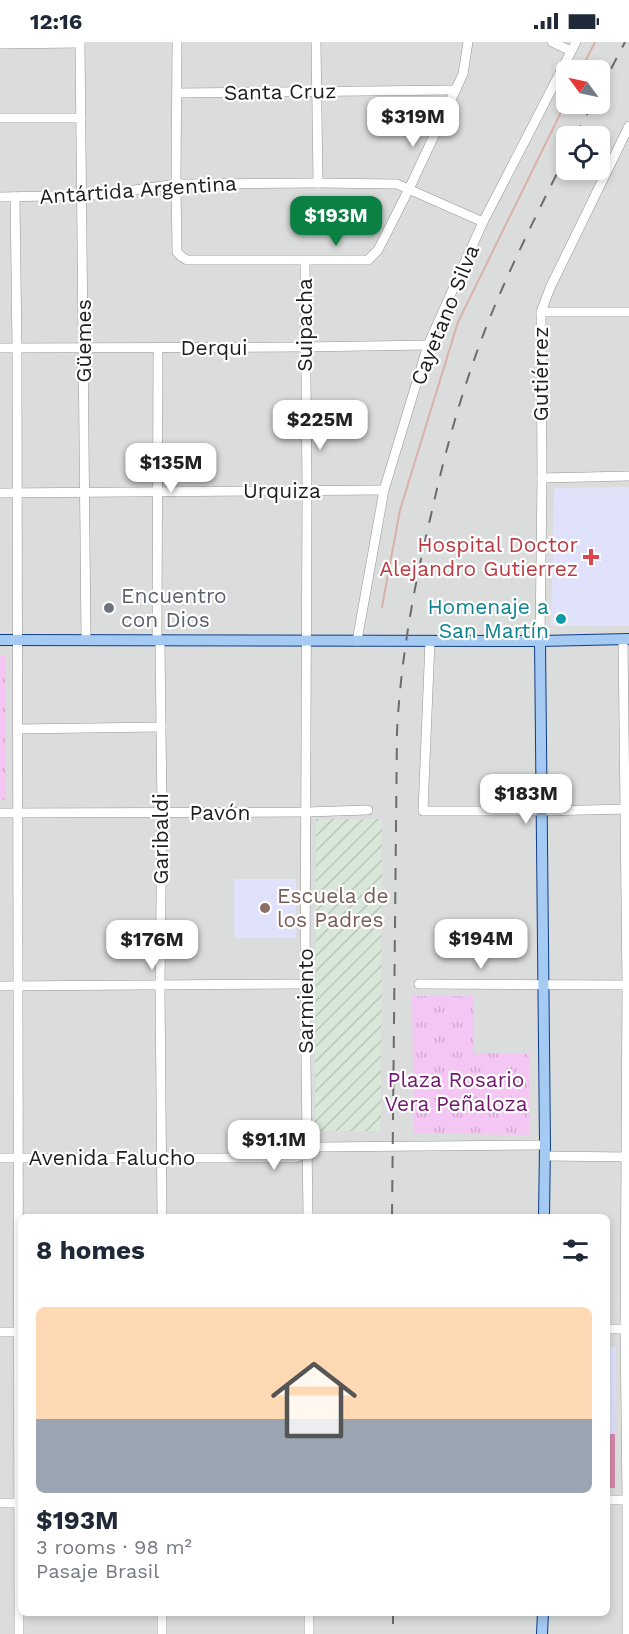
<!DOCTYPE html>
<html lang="en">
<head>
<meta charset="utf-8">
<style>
	body { margin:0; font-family:"Work Sans",sans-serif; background:#f2f2f3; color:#1f2937; height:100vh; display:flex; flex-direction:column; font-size:22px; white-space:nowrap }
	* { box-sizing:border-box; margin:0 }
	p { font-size:20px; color:#747a83 }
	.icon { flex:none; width:33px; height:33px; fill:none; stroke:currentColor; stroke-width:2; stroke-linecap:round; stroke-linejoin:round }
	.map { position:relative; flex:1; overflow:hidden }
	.drawer { position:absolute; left:18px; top:1172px; width:592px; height:402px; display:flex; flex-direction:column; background:#fff; border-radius:9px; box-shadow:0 3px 9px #0003 }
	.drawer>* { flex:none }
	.needle { width:39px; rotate:303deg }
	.tools { position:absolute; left:556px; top:18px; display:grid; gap:12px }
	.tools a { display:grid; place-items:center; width:54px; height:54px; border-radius:9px; background:#fff; box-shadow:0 3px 9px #0003; font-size:30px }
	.price { position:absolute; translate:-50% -51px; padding:0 14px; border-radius:12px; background:#fff; color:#222; font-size:20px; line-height:39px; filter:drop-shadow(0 2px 3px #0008) }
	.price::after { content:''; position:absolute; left:50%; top:36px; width:18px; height:14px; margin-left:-9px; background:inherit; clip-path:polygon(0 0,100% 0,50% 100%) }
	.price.selected { background:#0b8043; color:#fff }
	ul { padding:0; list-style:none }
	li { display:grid; align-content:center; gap:12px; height:318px; padding:0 18px }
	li+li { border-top:2px solid #e0e1e3 }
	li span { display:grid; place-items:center; height:186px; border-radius:9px; color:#555 }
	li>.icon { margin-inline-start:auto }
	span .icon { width:108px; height:108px; fill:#fffc; stroke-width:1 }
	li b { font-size:26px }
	h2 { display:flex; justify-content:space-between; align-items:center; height:72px; padding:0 18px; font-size:26px }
	.status { display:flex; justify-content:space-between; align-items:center; height:42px; padding:0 30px; background:#fff; direction:ltr }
	.status svg { height:16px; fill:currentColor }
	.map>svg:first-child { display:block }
	.residential { fill:#dbdcdc; fill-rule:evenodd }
	.industrial { fill:url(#industrial-furrows) }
	.education { fill:#e0e2fc }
	.park { fill:url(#park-tufts) }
	.pitch { fill:#d68aab }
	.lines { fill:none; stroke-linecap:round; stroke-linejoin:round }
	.stream { stroke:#d8b2aa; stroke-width:2 }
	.minor-casing { stroke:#959595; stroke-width:10 }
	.major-casing { stroke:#0e3d8a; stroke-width:12 }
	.minor { stroke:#fff; stroke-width:9 }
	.major { stroke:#a5cbf3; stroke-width:10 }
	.rail { stroke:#6c6c6c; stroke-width:2; stroke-dasharray:12 12; stroke-linecap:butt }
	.health-dot { fill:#e0444e; stroke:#fff; stroke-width:2 }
	.worship-dot { fill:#6b7280; stroke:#fff; stroke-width:2 }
	.culture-dot { fill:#0f9aa8; stroke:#fff; stroke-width:2 }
	.education-dot { fill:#8d6e63; stroke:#fff; stroke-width:2 }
	.labels { text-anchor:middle; stroke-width:4.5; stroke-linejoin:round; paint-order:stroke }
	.street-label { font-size:21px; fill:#1e1e1e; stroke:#fff }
	.health-label { font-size:21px; fill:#be3a42; stroke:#fff; text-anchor:end }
	.worship-label { font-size:21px; fill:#5b616d; stroke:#fff; text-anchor:start }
	.culture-label { font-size:21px; fill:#0d838f; stroke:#fff; text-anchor:end }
	.education-label { font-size:21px; fill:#785e54; stroke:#fff; text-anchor:start }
	.park-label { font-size:21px; fill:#73166f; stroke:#fff }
</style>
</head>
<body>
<div class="status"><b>12:16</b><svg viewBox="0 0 49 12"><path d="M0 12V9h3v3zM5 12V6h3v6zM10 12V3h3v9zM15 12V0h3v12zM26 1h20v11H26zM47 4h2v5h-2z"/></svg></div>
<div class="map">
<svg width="629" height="1592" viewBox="0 0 629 1592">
	<defs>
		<pattern id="industrial-furrows" width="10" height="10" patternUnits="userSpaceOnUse" patternTransform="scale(1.5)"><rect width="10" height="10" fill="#d8e7da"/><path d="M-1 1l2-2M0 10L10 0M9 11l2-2" fill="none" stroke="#b9c6bb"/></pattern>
		<pattern id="park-tufts" width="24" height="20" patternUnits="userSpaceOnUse" patternTransform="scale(1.5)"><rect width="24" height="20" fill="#f4c6f3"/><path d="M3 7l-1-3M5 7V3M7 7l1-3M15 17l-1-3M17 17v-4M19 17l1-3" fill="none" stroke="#d1aad0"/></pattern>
	</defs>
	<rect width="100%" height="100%" fill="#e5e9ee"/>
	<path class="residential" d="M0 0H629V1592H0ZM567 28H600V62H567ZM567 94H600V128H567ZM21 1174H608V1570H21Z"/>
	<polygon class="industrial" points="316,777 382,777 381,1089 315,1089"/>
	<g class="education">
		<polygon points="629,445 629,584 551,584 554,446"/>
		<rect x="234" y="837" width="62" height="59"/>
		<polygon points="608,1305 616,1305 615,1392 608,1392"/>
	</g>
	<g class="park">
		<rect x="0" y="613" width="6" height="145"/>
		<polygon points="412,954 474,954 474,1011 529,1012 529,1093 414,1091"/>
	</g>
	<rect class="pitch" x="608" y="1392" width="7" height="54"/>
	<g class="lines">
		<g class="stream">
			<polyline points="581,28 595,0"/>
			<polyline points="382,565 400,468 458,280 567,58"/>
		</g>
		<defs>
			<g id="minor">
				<polyline points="80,0 86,597"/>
				<polyline points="177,0 176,142 177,210 182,215 187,218 368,218 378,208 409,147 463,32 468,0"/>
				<polyline points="316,0 318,141"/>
				<polyline points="552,0 571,9"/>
				<polyline points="0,2 80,1"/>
				<polyline points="177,51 456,48"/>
				<polyline points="0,76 81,76"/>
				<polyline points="0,155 99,153 176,142 318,141 397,142 483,180"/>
				<polyline points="15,155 17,306 19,1592"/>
				<polyline points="305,219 307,449 305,942 308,1174"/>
				<polyline points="541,270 629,270"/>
				<polyline points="0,306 305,305 428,303"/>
				<polyline points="542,436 629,434"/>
				<polyline points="0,451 384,448"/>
				<polyline points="623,597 627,943 625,1287 627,1458 627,1592"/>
				<polyline points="157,599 158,306"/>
				<polyline points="160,599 162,771 160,943 162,1174"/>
				<polyline points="357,599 384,448 428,303 483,180 576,0"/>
				<polyline points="430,599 423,769 542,769 629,767"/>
				<polyline points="540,599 542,436 541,270 550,246 629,84"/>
				<polyline points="17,687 161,685"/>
				<polyline points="0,771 307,770 368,768"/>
				<polyline points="419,942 629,943"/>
				<polyline points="0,944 305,942"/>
				<polyline points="545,1114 629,1115"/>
				<polyline points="0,1116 296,1116 319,1105 545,1103"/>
				<polyline points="608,1287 629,1287"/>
				<polyline points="0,1290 21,1290"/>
				<polyline points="608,1458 629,1458"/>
				<polyline points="0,1461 21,1461"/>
				<polyline points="162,1592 162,1570"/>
				<polyline points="309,1592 309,1570"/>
			</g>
			<g id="major">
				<polyline points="0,598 540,599 629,597"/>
				<polyline points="540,599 545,1103 544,1174"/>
				<polyline points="542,1592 543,1570"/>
			</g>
		</defs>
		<use href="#minor" class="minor-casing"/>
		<use href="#major" class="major-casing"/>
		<use href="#minor" class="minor"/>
		<use href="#major" class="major"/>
		<g class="rail">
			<polyline points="600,48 625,0"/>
			<polyline points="575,94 593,62"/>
			<path d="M392 1174 397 689C401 615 414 544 431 473 448 396 470 319 502 247 522 201 545 156 567 111"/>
			<polyline points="393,1570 393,1592"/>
		</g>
	</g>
	<path class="health-dot" d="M588 506h6v6h6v6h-6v6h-6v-6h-6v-6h6z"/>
	<circle class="worship-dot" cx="109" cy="566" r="6"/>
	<circle class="culture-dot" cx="561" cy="577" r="6"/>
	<circle class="education-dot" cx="265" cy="866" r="6"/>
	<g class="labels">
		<g class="street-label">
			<text transform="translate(280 50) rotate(-1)" y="7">Santa Cruz</text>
			<text transform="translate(138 148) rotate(-4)" y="7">Antártida Argentina</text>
			<text transform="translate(445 273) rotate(-68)" y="7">Cayetano Silva</text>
			<text transform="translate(305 283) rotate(-90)" y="7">Suipacha</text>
			<text transform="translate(84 299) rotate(-90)" y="7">Güemes</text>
			<text x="214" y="313">Derqui</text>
			<text transform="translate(541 332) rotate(-90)" y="7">Gutiérrez</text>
			<text x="282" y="456">Urquiza</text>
			<text x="220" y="778">Pavón</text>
			<text transform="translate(161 797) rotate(-90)" y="7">Garibaldi</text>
			<text transform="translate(306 959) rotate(-90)" y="7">Sarmiento</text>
			<text x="112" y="1123">Avenida Falucho</text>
		</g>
		<g class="health-label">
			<text x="578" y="510">Hospital Doctor<tspan x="578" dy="24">Alejandro Gutierrez</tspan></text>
		</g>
		<g class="worship-label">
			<text x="121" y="561">Encuentro<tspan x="121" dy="24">con Dios</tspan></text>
		</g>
		<g class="culture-label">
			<text x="549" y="572">Homenaje a<tspan x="549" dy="24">San Martín</tspan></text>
		</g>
		<g class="education-label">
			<text x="277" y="861">Escuela de<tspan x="277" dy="24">los Padres</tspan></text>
		</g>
		<g class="park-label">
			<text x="456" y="1045">Plaza Rosario<tspan x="456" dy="24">Vera Peñaloza</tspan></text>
		</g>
	</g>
</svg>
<div class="tools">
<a><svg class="needle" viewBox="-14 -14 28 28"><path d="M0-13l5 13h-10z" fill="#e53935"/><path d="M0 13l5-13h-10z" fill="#747a83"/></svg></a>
<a><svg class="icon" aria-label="locate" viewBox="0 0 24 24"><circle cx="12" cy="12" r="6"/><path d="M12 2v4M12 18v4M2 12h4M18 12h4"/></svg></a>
</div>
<b class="price" style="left:413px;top:106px">$319M</b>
<b class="price selected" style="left:336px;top:205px">$193M</b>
<b class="price" style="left:320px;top:409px">$225M</b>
<b class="price" style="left:171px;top:452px">$135M</b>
<b class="price" style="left:526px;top:783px">$183M</b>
<b class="price" style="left:481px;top:928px">$194M</b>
<b class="price" style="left:152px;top:929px">$176M</b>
<b class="price" style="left:274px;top:1129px">$91.1M</b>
<section class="drawer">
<h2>8 homes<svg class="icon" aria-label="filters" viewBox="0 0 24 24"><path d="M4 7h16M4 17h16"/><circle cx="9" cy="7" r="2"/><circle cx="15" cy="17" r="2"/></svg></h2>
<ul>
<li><span style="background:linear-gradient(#ffd9b3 60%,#9aa5b1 0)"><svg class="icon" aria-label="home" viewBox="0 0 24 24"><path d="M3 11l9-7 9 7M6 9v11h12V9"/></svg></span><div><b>$193M</b><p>3 rooms · 98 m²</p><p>Pasaje Brasil</p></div></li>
</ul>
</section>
</div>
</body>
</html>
